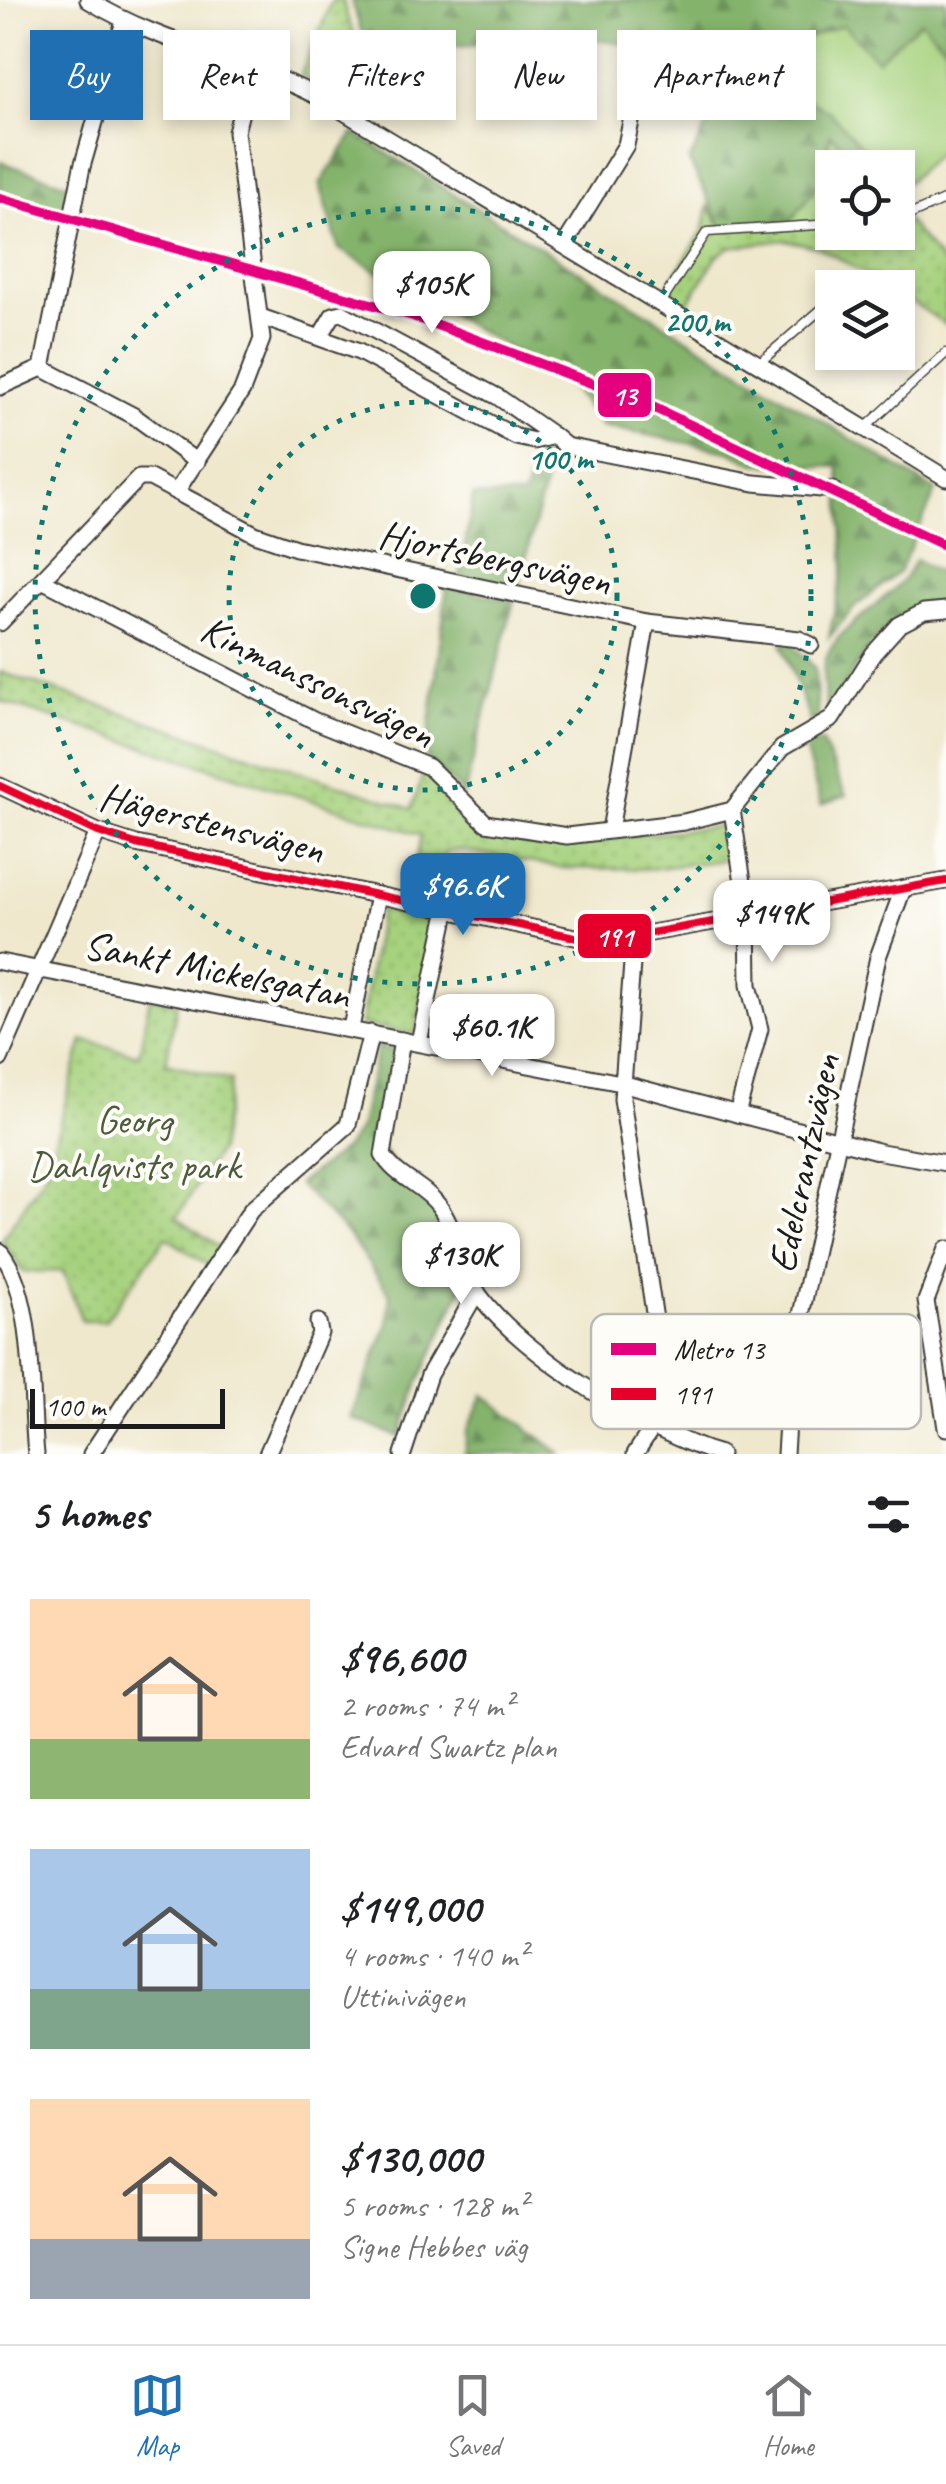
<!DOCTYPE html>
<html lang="en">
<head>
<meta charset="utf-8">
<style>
	body { margin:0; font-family:Caveat,sans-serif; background:#f6f6f6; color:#202124; height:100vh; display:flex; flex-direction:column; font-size:38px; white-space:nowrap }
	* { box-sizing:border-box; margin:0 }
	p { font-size:32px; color:#757577 }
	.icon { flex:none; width:55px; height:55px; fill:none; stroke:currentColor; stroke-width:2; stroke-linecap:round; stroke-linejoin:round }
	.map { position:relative; height:1454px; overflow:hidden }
	.sheet { display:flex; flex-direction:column; background:#fff; flex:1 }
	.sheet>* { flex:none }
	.banner { position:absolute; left:30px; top:30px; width:888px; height:90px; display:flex; gap:20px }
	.fabs { position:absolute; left:815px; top:150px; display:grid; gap:20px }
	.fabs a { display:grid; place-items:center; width:100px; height:100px; border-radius:0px; background:#fff; box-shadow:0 5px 15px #0003; font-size:50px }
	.scale { position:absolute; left:30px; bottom:25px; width:195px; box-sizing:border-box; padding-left:10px; border:5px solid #1c1c1c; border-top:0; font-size:28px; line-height:35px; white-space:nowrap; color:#1c1c1c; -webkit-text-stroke:8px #fdfcf7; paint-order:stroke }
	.price { position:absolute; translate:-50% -85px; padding:0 22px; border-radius:20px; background:#fff; color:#222; font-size:32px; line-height:65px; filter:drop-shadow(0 2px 5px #0008) }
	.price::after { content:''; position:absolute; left:50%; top:60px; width:30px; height:22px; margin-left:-15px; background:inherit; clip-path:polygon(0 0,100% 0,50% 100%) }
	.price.current { background:#1f6fb2; color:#fff }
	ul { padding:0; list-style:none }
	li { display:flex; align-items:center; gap:30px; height:250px; padding:0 30px }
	li span { display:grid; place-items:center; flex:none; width:280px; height:200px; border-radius:0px; color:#555 }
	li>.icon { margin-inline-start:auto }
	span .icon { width:120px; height:120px; fill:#fffc; stroke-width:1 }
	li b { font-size:42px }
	h2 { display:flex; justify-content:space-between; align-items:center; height:120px; padding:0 30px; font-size:42px }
	.tag { padding:0 35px; border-radius:0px; background:#fff; box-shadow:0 5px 15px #0003; font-size:35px; line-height:90px }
	.tag.current { background:#1f6fb2; color:#fff }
	.tab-bar { display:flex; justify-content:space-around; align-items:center; height:140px; border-top:2px solid #e0e0e0; background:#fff; font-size:28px; color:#757577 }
	.tab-bar a { display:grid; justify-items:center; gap:5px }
	.tab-bar .current { color:#1f6fb2 }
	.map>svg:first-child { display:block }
	.grass { fill:url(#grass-dots); stroke:#61764c; stroke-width:2.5 }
	.forest { fill:url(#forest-firs); stroke:#506844; stroke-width:2.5 }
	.pitch { fill:#a6d17d; stroke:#61764c; stroke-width:2.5 }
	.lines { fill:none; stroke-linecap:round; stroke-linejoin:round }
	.lane-casing { stroke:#3c3b37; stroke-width:11 }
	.street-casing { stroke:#3c3b37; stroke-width:19 }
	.lane { stroke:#fff; stroke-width:8 }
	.street { stroke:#fff; stroke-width:15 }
	.bus-1-casing { stroke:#fdfcf7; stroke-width:15 }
	.bus-1 { stroke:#e4002b; stroke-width:8 }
	.metro-1-casing { stroke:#fdfcf7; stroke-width:18 }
	.metro-1 { stroke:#e5007d; stroke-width:10 }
	.ring { fill:none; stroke:#0f766e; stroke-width:5; stroke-dasharray:5 10 }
	.labels { text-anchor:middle; stroke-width:8; stroke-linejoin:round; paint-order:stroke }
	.street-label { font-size:40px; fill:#1c1c1c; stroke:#fdfcf7 }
	.park-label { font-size:40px; fill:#4c5b3e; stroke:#fdfcf7 }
	.key { fill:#fdfcf7; stroke:#bab9b5; stroke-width:2.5 }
	.key-label { font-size:28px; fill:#1c1c1c }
	.centre { fill:#0f766e; stroke:#fdfcf7; stroke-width:5 }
	.ring-label { font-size:30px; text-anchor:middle; font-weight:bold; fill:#0f766e; stroke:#fdfcf7; stroke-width:8; stroke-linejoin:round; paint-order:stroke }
	.line-badge { stroke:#fdfcf7; stroke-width:4 }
	.badge-label { font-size:28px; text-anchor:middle; font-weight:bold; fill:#fff }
</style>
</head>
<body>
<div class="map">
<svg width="946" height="1454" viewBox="0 0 946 1454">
	<defs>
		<pattern id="grass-dots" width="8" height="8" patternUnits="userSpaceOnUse" patternTransform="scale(2.5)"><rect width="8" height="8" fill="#a6d17d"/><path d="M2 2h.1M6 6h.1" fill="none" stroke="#8eb36b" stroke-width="1.8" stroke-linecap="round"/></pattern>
		<pattern id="forest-firs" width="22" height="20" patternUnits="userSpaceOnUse" patternTransform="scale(2.5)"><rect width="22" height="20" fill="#84b36c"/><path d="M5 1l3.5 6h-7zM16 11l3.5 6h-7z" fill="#6b9158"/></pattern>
	</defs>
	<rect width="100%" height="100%" fill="#fdfcf7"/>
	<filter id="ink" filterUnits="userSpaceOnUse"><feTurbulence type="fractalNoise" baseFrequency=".01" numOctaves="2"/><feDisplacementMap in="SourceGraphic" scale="20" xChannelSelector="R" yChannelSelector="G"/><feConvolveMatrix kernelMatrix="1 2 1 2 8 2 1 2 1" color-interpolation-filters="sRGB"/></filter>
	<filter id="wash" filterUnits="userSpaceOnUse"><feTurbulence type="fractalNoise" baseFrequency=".0048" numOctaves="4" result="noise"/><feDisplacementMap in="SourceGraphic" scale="40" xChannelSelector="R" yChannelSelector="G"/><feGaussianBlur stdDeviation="2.25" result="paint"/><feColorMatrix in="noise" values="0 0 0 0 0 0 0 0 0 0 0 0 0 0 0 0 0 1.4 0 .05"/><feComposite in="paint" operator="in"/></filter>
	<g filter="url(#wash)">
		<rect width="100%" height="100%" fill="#efe8cd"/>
		<g class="grass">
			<path d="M332 0H343C349 39 381 70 365 111L301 75Z"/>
			<polygon points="830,133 860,167 832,168 832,232 898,232 898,211 946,267 946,325 898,293 898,288 889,287 820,248 785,240 730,247 717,256 687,305 664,292 704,229 708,206 722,227 791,220"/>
			<polygon points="0,672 412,809 424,771 486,832 575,842 721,826 735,847 735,859 649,869 562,868 460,850 445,852 438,888 412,883 421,835 0,701"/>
			<polygon points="380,910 436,920 416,1034 361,1025"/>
			<polygon points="150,997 177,1004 166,1063 231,1081 219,1150 177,1217 222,1249 209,1266 166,1237 105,1321 82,1321 63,1271 23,1272 2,1240 46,1172 83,1040 139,1055"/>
		</g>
		<g class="forest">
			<polygon points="351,0 946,0 946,48 936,36 876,60 828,28 800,45 798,94 830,112 881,167 863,167 830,134 824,176 791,220 722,227 689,161 712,117 687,52 573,37 551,69 503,44 367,48"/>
			<polygon points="354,133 936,491 899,572 856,606 829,637 844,565 839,467 755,464 729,451 601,426 567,383 339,249 320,184"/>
			<polygon points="0,162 71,185 65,216 0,195"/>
			<polygon points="539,450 552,455 518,589 460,577 473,496 523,496"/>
			<path d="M915 560 946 576V603C880 604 858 666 827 716 826 701 822 683 824 668 830 623 898 603 915 560Z"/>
			<polygon points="447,587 514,600 464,795 426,757"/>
			<polygon points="782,644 792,644 815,668 818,721 810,721"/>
			<polygon points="822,742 846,796 821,805 804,745"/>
			<polygon points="378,1046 396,1051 378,1144 441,1221 460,1270 462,1288 419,1382 400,1437 351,1418 388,1323 390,1294 347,1233 298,1184 344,1149 359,1130"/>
			<polygon points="484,1395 561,1454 464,1454 468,1430"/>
		</g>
		<polygon class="pitch" points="921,21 946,48 946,145 901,188 898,168 881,167 830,112 798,94 791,63 810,37 843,25 877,60"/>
	</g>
	<g filter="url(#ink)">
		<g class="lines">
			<defs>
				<g id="lane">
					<polyline points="898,220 946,199"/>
					<polyline points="661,303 707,232 832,224"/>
					<polyline points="759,363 832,300"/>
					<polyline points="865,428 946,353"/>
				</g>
				<g id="street">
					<path d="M88 0C161 45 250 60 326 101L946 478"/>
					<polyline points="565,244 626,145 632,117"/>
					<polyline points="261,317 359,352 516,437 534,441 554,436 566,446 754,483 833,490"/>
					<polyline points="321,335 333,315 342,313 498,397 554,436"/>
					<polyline points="42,368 134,416 197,462"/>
					<polyline points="0,387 42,368 82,167 124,21"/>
					<polyline points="176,492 255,534 296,548 647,622 799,639 811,645"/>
					<polyline points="42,580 313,720 429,767 486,823 567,836 684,822 732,810 782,748 832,719 873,654 899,625 924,612 946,610"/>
					<polyline points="0,623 139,478 150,478 176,492 242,391 262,339 236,132 252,68"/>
					<polyline points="0,786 98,832 136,844 575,937 634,936 946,881"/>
					<polyline points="732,810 748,915 749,985 760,1029 737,1114"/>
					<polyline points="610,830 647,622"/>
					<polyline points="634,936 622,1099 663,1373 659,1417 635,1454"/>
					<polyline points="0,962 621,1083 881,1152 946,1163"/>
					<polyline points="351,1028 378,895"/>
					<path d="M402 1040 383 1155C395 1177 424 1185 439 1206 458 1233 461 1269 480 1296 523 1355 650 1434 720 1454"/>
					<polyline points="419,1042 447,912"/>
					<polyline points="0,1059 98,832"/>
					<polyline points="946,1249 926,1301 946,1428"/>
					<path d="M0 1251C36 1297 30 1396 36 1454"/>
					<polyline points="91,1454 251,1210 348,1125 371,1033"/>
					<polyline points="267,1454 320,1333 318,1322"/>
					<polyline points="403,1454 429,1375 477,1292"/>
					<polyline points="785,1454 791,1361 878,957 903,889"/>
				</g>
			</defs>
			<use href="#lane" class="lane-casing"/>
			<use href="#street" class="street-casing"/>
			<use href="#lane" class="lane"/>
			<use href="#street" class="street"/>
			<defs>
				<polyline id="bus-1" points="0,786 98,832 136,844 575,937 634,936 946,881"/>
			</defs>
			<use href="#bus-1" class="bus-1-casing"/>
			<use href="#bus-1" class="bus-1"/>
			<defs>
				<polyline id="metro-1" points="0,198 413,316 642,402 946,546"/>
			</defs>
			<use href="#metro-1" class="metro-1-casing"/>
			<use href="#metro-1" class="metro-1"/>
		</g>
	</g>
	<g class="ring">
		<circle cx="423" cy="596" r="194"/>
		<circle cx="423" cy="596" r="388"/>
	</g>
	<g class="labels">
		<g class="street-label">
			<text transform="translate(495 557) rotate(12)" y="14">Hjortsbergsvägen</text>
			<text transform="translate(318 681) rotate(26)" y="14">Kinmanssonsvägen</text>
			<text transform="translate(212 822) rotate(14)" y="14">Hägerstensvägen</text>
			<text transform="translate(217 969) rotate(11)" y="14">Sankt Mickelsgatan</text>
			<text transform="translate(803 1163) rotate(-78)" y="14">Edelcrantzvägen</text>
		</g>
		<g class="park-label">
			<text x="134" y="1133">Georg<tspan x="134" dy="46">Dahlqvists park</tspan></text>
		</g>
	</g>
	<rect x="591" y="1314" width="330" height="115" rx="15" class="key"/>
	<rect x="611" y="1343" width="45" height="12" fill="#e5007d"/>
	<rect x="611" y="1388" width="45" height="12" fill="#e4002b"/>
	<g class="key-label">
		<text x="674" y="1359">Metro 13</text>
		<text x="674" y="1404">191</text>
	</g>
	<circle cx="423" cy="596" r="15" class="centre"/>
	<g class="ring-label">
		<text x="697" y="332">200 m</text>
		<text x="560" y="469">100 m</text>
	</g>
	<g class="line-badge">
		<rect x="596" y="371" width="57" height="48" rx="10" fill="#e5007d"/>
		<rect x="576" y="912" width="77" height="48" rx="10" fill="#e4002b"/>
	</g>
	<g class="badge-label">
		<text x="624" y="405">13</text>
		<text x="614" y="946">191</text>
	</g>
</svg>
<div class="fabs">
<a><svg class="icon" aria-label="locate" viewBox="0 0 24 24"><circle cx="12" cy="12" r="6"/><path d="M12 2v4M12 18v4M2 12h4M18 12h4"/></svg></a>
<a><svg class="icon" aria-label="layers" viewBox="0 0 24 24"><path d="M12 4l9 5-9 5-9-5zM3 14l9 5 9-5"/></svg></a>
</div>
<div class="scale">100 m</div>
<b class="price" style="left:432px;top:336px">$105K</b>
<b class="price current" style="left:463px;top:938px">$96.6K</b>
<b class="price" style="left:772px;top:965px">$149K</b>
<b class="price" style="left:492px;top:1079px">$60.1K</b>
<b class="price" style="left:461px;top:1307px">$130K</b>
<div class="banner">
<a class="tag current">Buy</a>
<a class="tag">Rent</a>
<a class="tag">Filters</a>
<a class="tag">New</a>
<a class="tag">Apartment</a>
</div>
</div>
<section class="sheet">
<h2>5 homes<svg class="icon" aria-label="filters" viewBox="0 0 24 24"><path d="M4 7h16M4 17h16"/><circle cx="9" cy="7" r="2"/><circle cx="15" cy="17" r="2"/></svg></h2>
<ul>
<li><span style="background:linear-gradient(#ffd9b3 70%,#8fb573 0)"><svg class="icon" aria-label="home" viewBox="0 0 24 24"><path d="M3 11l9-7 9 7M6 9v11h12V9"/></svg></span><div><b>$96,600</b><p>2 rooms · 74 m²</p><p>Edvard Swartz plan</p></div></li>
<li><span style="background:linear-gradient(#a9c7e8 70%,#7fa58c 0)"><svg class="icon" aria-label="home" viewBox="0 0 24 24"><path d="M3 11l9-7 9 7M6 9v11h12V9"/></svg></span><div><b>$149,000</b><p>4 rooms · 140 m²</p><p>Uttinivägen</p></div></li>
<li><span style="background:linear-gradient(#ffd9b3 70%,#9aa5b1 0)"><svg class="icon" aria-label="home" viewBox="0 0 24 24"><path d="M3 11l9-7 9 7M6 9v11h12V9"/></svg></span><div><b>$130,000</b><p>5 rooms · 128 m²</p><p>Signe Hebbes väg</p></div></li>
</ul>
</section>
<nav class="tab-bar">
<a class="current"><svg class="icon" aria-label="map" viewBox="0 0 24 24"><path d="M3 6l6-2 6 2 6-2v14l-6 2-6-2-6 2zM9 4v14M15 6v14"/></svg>Map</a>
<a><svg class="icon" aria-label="saved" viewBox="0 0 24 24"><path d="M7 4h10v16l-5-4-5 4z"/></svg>Saved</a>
<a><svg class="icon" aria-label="home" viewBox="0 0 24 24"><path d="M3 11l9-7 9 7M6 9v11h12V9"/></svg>Home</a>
</nav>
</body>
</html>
